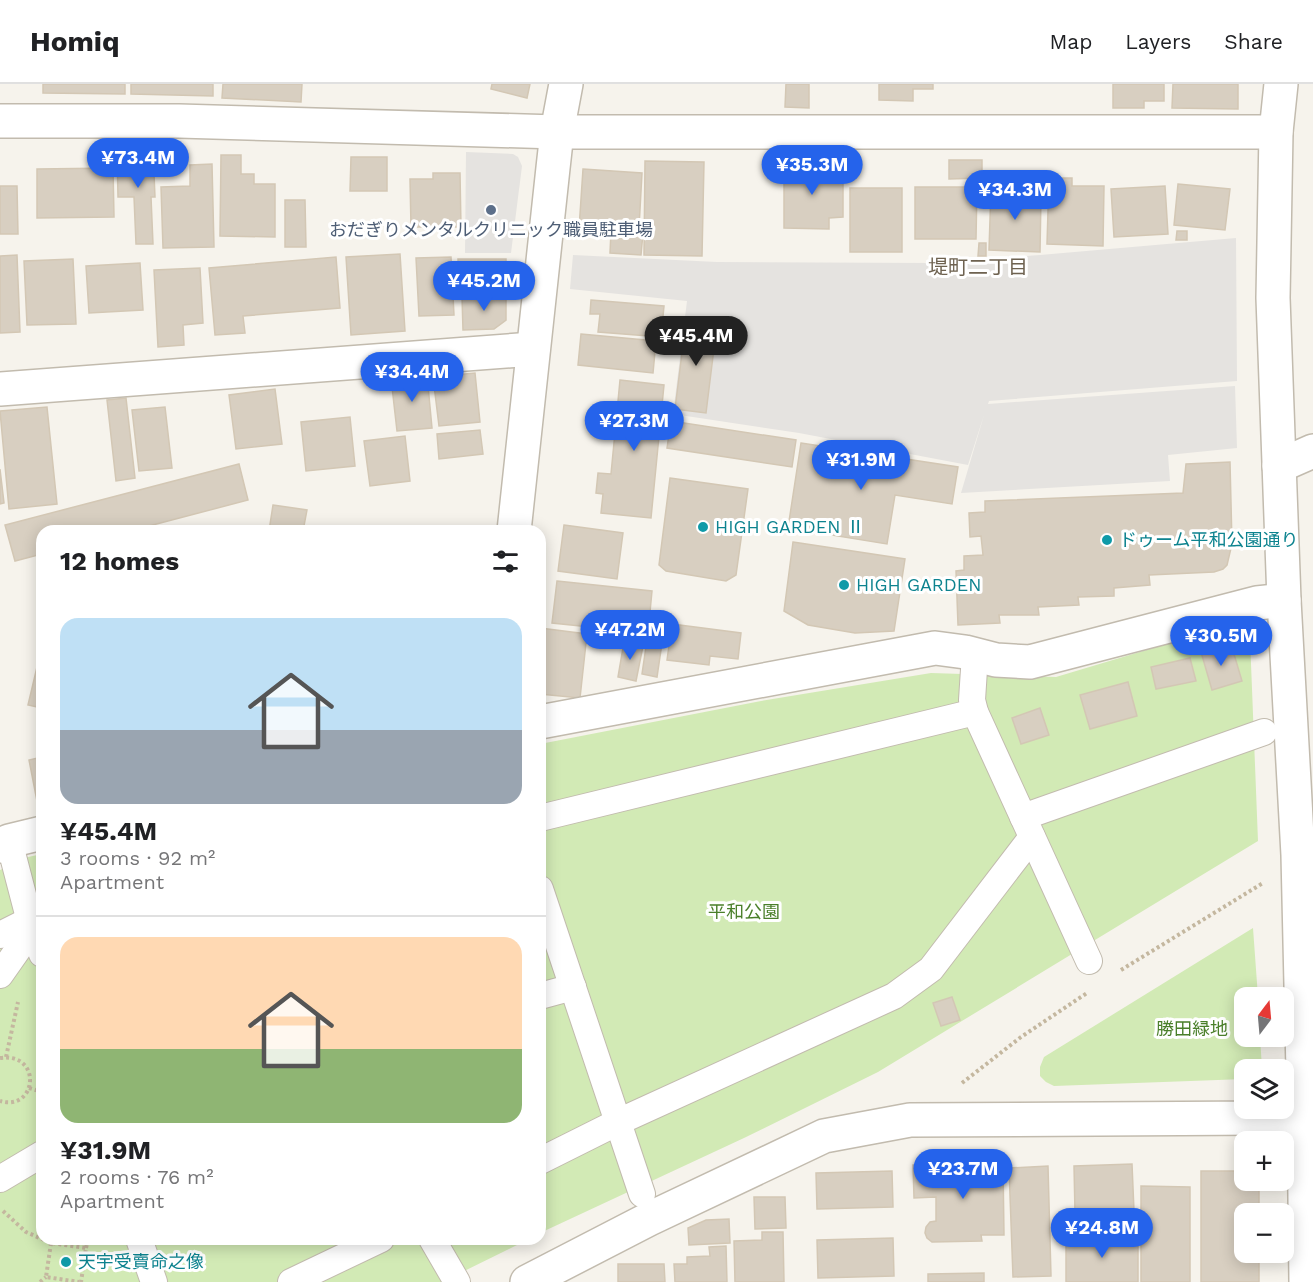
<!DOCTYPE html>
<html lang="en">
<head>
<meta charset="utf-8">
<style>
	body { margin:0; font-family:"Work Sans","Noto Sans JP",sans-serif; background:#f6f6f6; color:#202124; height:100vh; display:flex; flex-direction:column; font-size:22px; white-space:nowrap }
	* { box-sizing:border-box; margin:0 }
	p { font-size:20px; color:#757577 }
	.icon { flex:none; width:33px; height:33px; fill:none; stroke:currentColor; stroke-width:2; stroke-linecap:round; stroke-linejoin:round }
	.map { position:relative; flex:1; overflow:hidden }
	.panel { position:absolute; left:36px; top:441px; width:510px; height:720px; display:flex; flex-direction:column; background:#fff; border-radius:18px; box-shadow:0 3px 15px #0003 }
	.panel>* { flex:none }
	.needle { width:39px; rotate:16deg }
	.buttons { position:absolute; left:1234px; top:903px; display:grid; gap:12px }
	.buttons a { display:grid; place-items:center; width:60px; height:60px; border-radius:12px; background:#fff; box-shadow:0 3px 15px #0003; font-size:30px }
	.price { position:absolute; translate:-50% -51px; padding:0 14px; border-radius:21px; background:#2563eb; color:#fff; font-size:20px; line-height:39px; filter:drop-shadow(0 2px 3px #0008) }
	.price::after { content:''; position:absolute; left:50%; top:36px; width:18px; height:14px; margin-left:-9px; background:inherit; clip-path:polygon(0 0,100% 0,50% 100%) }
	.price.current { background:#222; color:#fff }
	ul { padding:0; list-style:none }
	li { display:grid; align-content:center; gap:12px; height:318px; padding:0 24px }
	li+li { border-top:2px solid #e0e0e0 }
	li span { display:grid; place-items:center; height:186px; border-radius:18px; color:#555 }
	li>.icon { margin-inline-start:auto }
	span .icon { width:108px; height:108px; fill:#fffc; stroke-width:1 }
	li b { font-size:26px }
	h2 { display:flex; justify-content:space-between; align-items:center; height:72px; padding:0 24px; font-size:26px }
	header { display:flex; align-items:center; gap:36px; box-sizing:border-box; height:84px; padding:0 30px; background:#fff; border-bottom:2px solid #e0e0e0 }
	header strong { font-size:28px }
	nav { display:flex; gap:33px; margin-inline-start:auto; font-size:21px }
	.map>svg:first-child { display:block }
	.green { fill:#d2eab5 }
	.parking { fill:#e5e3e0 }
	.building { fill:#d8cfc1; stroke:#d3c7b4; stroke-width:1.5 }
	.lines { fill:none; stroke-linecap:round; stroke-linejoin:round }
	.pedestrian-casing { stroke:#c2bbae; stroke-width:28 }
	.minor-casing { stroke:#c2bbae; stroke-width:36 }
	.tertiary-casing { stroke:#c2bbae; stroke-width:36 }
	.path { stroke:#c4b79f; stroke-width:4; stroke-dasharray:3 3; stroke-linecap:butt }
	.pedestrian { stroke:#fff; stroke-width:26 }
	.minor { stroke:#fff; stroke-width:33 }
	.tertiary { stroke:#fff; stroke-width:33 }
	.service-dot { fill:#5c6f8a; stroke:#fff; stroke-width:2 }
	.culture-dot { fill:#0f9aa8; stroke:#fff; stroke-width:2 }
	.labels { text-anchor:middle; stroke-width:6; stroke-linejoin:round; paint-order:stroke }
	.service-label { font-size:18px; fill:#4e5e75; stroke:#fff }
	.culture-label { font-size:18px; fill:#0d838f; stroke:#fff; text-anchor:start }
	.park-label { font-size:18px; fill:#4a7f2a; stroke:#fff }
	.neighbourhood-label { font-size:20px; fill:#6e6250; stroke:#fff }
</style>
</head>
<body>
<header>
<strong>Homiq</strong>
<nav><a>Map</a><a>Layers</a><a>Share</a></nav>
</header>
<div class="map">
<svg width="1313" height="1198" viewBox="0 0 1313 1198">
	<rect width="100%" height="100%" fill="#f6f3ec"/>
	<g class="green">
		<polygon points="1230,541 1250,554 1258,757 878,988 744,1054 540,1149 540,660 761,617 931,589 1056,593"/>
		<polygon points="42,770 42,1155 529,1155 442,1198 0,1198 0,786 28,773"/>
		<polygon points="1253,844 1258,913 1245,914 1245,952 1260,953 1262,984 1261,985 1245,986 1245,995 1054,1002 1046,998 1040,992 1040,983 1044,973"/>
	</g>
	<g class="parking">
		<polygon points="466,68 513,70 518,73 522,82 511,169 465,169"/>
		<polygon points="1236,154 1237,297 989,317 988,320 1235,302 1237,364 1168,371 1170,397 961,409 984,331 968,381 799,349 673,330 687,217 570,205 573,171 717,178 930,179 1040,171"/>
	</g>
	<g class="building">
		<polygon points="43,0 125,0 125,10 43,9"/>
		<polygon points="131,0 213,0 213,12 131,10"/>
		<polygon points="223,0 302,0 301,18 222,14"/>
		<polygon points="492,0 530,0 527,14 491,5"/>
		<polygon points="786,0 809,0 809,24 785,23"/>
		<polygon points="879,0 933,0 933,5 913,5 913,17 879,16"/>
		<polygon points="1113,0 1164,0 1164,17 1144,17 1144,24 1113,24"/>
		<polygon points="1173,0 1238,0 1238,25 1172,24"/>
		<polygon points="153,67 155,113 151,113 153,160 136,160 134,113 118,113 117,68"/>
		<polygon points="221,71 241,71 241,90 254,90 254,100 275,100 275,153 220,152"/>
		<polygon points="351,73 387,73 387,107 350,107"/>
		<polygon points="784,76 808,76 808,85 843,85 843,133 829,134 829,145 784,144"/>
		<polygon points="949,76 982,76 982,94 949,95"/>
		<polygon points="645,77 704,78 702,172 644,171"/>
		<polygon points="212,80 214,163 163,164 161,103 190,102 190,81"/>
		<polygon points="113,84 114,133 37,134 37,85"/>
		<polygon points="583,85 642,89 639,144 609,142 608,147 579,145"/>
		<polygon points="433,89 460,89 461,143 411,143 410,95 433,95"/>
		<polygon points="1049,94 1072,94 1072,102 1104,102 1103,162 1047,160"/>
		<polygon points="1178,100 1230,105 1225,146 1174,141"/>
		<polygon points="0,102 17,102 18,150 0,150"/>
		<polygon points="1165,102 1168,150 1114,153 1111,105"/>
		<polygon points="915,103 977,103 976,155 915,155"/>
		<rect x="850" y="104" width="52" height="64"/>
		<polygon points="991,105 1027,106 1026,113 1041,113 1040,168 989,166"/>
		<polygon points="285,116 305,116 306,163 285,163"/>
		<polygon points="611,147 643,149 641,171 610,169"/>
		<polygon points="1177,147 1187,147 1187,156 1176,156"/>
		<polygon points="979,159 986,159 986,172 978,172"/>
		<polygon points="400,170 405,247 351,251 346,173"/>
		<polygon points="17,171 20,248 0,249 0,172"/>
		<polygon points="336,173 340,224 243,232 245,249 215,251 209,184"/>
		<polygon points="451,173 454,231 419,232 416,174"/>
		<polygon points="73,175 76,240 27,241 24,177"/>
		<polygon points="458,175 506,175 506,204 459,205"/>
		<polygon points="140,179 143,226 89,229 86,182"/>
		<polygon points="200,184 203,239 183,241 184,261 158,263 154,186"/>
		<polygon points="506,212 506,236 494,245 463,246 462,213"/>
		<polygon points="591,216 664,222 661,253 598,248 600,230 590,230"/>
		<polygon points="686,237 717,240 706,329 675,325"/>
		<polygon points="581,250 656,257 653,289 578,281"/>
		<polygon points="475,289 480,338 439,342 433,293"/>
		<polygon points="427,291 432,344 397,347 391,294"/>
		<polygon points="620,296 664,301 651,434 601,429 603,410 596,409 598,389 611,390"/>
		<polygon points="275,305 282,360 236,365 229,311"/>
		<polygon points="126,314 135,394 116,397 107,316"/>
		<polygon points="47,323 57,420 9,425 0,327"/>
		<polygon points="165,323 172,384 139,387 132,326"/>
		<polygon points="350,333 355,382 306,387 301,338"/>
		<polygon points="671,337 796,356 792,383 667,364"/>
		<polygon points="480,346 483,370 439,375 437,350"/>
		<polygon points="405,352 410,397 370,402 364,357"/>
		<polygon points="801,359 958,383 952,420 895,411 887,460 788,444"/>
		<polygon points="1230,378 1232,460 1227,481 1223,485 1214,488 1149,491 1150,501 1114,504 1114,512 1078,513 1079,521 1038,523 1039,531 999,531 1000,539 958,541 956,487 964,486 964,472 983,471 981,452 970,453 969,429 985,428 985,417 1183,409 1186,380"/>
		<polygon points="239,380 248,416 130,447 42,447 42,470 15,477 5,441"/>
		<polygon points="0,385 4,419 0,420"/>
		<polygon points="670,394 748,405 736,491 726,497 666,487 659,481"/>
		<polygon points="273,421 307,426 303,447 269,447"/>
		<polygon points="564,441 623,449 617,495 558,487"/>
		<polygon points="793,458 905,475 894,547 855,549 808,541 784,527"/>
		<polygon points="557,497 652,507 648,549 552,539"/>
		<polygon points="672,540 741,549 738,575 710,572 709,581 667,576"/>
		<polygon points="540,544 587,550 580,614 540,610"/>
		<polygon points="647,556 662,559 657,593 642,590"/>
		<polygon points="624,558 643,562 636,597 618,593"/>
		<polygon points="1231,560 1242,597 1212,606 1201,568"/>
		<polygon points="42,562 42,624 28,621"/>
		<polygon points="1190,574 1196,597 1156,605 1151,583"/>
		<polygon points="1128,598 1137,632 1090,645 1080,611"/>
		<polygon points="1040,624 1049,651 1021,660 1012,634"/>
		<polygon points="42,673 42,716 37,717 29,676"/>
		<polygon points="952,913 960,936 941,942 933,919"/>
		<polygon points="1003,1080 1004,1151 981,1151 982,1157 932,1158 927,1154 925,1149 926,1143 930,1138 936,1137 936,1113 914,1114 913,1081"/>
		<polygon points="1132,1080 1134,1127 1075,1129 1074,1082"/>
		<polygon points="1048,1082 1051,1192 1013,1193 1009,1084"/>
		<polygon points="892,1087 893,1123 817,1125 816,1089"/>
		<polygon points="1201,1087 1245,1087 1245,1096 1259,1096 1259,1130 1245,1130 1245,1168 1259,1168 1259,1198 1201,1198"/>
		<polygon points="1141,1102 1190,1103 1190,1198 1141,1198"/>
		<polygon points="754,1113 785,1113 786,1144 755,1145"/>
		<polygon points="1131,1131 1132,1147 1106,1148 1105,1132"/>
		<polygon points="729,1135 730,1159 689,1161 688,1144 706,1136"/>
		<polygon points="762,1148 783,1148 784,1198 735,1198 734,1157 762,1156"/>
		<polygon points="1138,1152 1138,1198 1066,1198 1066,1153"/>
		<polygon points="893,1154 894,1192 818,1194 817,1156"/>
		<polygon points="726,1162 727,1198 675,1198 674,1180 687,1180 687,1173 710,1172 709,1163"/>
		<polygon points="618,1180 664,1180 665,1198 618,1198"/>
		<polygon points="984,1189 984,1198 928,1198 928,1190"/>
	</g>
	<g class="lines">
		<defs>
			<g id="pedestrian">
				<polyline points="975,570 972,616 975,628 1089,877"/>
				<polyline points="1023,733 1264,648"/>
				<polyline points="540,734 975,628"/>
				<polyline points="9,757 28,830 42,870"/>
				<polyline points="540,805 642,1110"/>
				<polyline points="0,851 40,831"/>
				<polyline points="0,891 33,844"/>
				<polyline points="540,912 573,903"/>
				<polyline points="540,1077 618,1038 894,912 931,885 1032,753"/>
				<polyline points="0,1095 42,1070"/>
				<polyline points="139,1155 154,1198"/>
				<polyline points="432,1155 457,1198"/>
				<polyline points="291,1198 381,1155"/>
			</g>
			<g id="minor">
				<polyline points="0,37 179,37 557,48 1276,48"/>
				<polyline points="0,305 533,265"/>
				<polyline points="1279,382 1313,367"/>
				<polyline points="540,638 935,564 965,568 996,576 1030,578 1257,519 1284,516"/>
				<polyline points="0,762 9,757 42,749"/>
			</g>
			<g id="tertiary">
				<polyline points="1281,0 1276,48 1273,214 1284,516 1298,771 1304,1031 1306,1198"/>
				<polyline points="514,447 553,84 557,48 566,0"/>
				<polyline points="527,1198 649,1135 824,1052 910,1036 1263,1034 1313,1031"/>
			</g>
		</defs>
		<use href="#pedestrian" class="pedestrian-casing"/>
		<use href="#minor" class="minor-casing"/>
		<use href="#tertiary" class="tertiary-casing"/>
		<g class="path">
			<polyline points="1121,886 1263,799"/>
			<polyline points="6,973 18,918"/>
			<path d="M0 974C43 968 37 1028 0 1017"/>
			<polyline points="962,999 1021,953 1087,909"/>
			<polyline points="29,1004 42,1008"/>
			<polyline points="3,1127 26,1148 51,1159 86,1164 81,1198"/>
			<polyline points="51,1159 46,1193 79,1198"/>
			<polyline points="86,1164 88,1155"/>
			<polyline points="40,1198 46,1193"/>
		</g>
		<use href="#pedestrian" class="pedestrian"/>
		<use href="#minor" class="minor"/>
		<use href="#tertiary" class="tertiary"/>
	</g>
	<circle class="service-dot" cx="491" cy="126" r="6"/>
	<g class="culture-dot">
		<circle cx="703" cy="443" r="6"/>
		<circle cx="1107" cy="456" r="6"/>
		<circle cx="844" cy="501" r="6"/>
		<circle cx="66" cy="1178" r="6"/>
	</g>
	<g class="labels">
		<g class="service-label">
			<text x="491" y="152">おだぎりメンタルクリニック職員駐車場</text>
		</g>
		<g class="culture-label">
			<text x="715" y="449">HIGH GARDEN Ⅱ</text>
			<text x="1119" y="462">ドゥーム平和公園通り</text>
			<text x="856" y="507">HIGH GARDEN</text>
			<text x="78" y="1184">天宇受賣命之像</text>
		</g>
		<g class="park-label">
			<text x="744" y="834">平和公園</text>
			<text x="1192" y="951">勝田緑地</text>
		</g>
		<g class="neighbourhood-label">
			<text x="978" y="190">堤町二丁目</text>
		</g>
	</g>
</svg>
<div class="buttons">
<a><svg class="needle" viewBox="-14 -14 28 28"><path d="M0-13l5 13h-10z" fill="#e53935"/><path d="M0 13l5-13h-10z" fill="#757577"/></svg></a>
<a><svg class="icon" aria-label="layers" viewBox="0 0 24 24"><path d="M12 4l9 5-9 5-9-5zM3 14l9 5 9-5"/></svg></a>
<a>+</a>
<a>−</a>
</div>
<b class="price" style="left:138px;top:105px">¥73.4M</b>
<b class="price" style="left:812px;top:112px">¥35.3M</b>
<b class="price" style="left:1015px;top:137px">¥34.3M</b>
<b class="price" style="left:484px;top:228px">¥45.2M</b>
<b class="price current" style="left:696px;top:283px">¥45.4M</b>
<b class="price" style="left:412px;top:319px">¥34.4M</b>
<b class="price" style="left:634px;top:368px">¥27.3M</b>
<b class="price" style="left:861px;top:407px">¥31.9M</b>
<b class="price" style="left:630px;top:577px">¥47.2M</b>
<b class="price" style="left:1221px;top:583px">¥30.5M</b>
<b class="price" style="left:963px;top:1116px">¥23.7M</b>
<b class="price" style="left:1102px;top:1175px">¥24.8M</b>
<section class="panel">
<h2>12 homes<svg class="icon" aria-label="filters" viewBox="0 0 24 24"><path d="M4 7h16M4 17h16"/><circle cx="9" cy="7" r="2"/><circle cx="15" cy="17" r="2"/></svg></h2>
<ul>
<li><span style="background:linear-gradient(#bfe0f5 60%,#9aa5b1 0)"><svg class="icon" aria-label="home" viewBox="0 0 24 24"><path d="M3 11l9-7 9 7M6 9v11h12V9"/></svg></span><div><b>¥45.4M</b><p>3 rooms · 92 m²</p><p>Apartment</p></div></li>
<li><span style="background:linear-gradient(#ffd9b3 60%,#8fb573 0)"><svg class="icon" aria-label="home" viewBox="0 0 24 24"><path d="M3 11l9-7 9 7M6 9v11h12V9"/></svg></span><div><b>¥31.9M</b><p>2 rooms · 76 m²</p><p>Apartment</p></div></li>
</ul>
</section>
</div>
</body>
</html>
